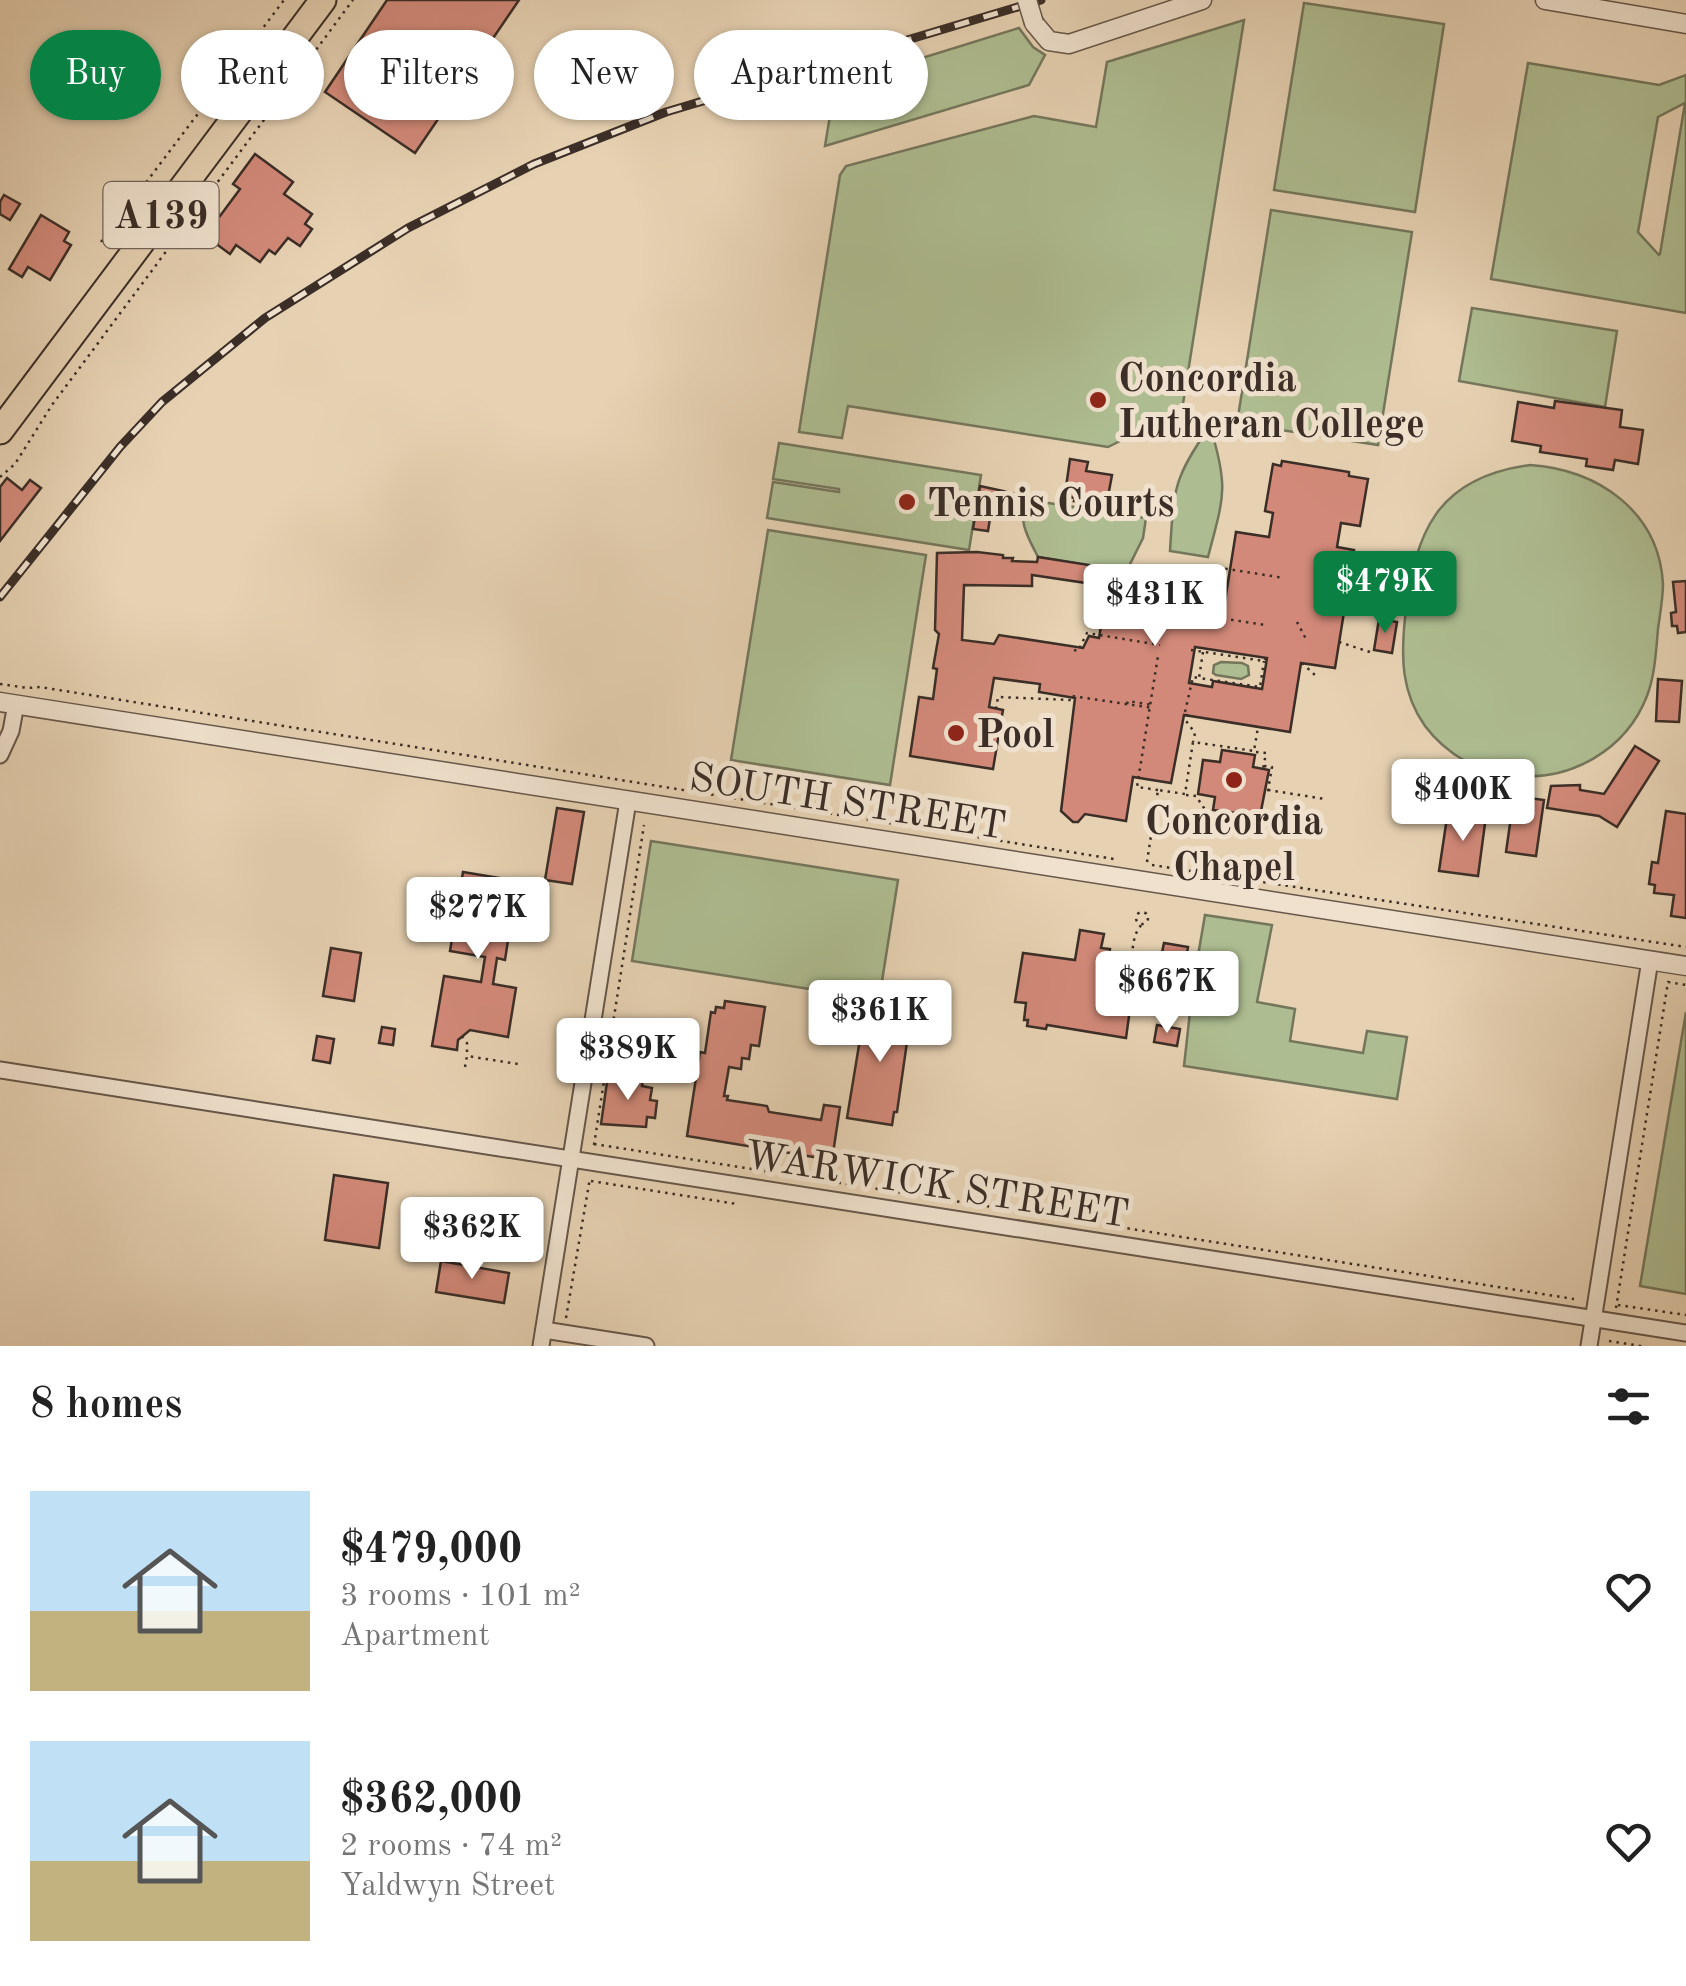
<!DOCTYPE html>
<html lang="en">
<head>
<meta charset="utf-8">
<style>
	body { margin:0; font-family:"Old Standard TT",serif; background:#f2f2f2; color:#222; height:100vh; display:flex; flex-direction:column; font-size:38px; white-space:nowrap }
	* { box-sizing:border-box; margin:0 }
	p { font-size:32px; color:#767676 }
	.icon { flex:none; width:55px; height:55px; fill:none; stroke:currentColor; stroke-width:2; stroke-linecap:round; stroke-linejoin:round }
	.map { position:relative; height:1346px; overflow:hidden }
	.details { display:flex; flex-direction:column; background:#fff; flex:1 }
	.details>* { flex:none }
	.guide { position:absolute; left:30px; top:30px; width:1000px; height:90px; display:flex; gap:20px }
	.price { position:absolute; translate:-50% -85px; padding:0 22px; border-radius:10px; background:#fff; color:#222; font-size:32px; line-height:65px; filter:drop-shadow(0 2px 5px #0008) }
	.price::after { content:''; position:absolute; left:50%; top:60px; width:30px; height:22px; margin-left:-15px; background:inherit; clip-path:polygon(0 0,100% 0,50% 100%) }
	.price.current { background:#0b8043; color:#fff }
	ul { padding:0; list-style:none }
	li { display:flex; align-items:center; gap:30px; height:250px; padding:0 30px }
	li span { display:grid; place-items:center; flex:none; width:280px; height:200px; border-radius:0px; color:#555 }
	li>.icon { margin-inline-start:auto }
	span .icon { width:120px; height:120px; fill:#fffc; stroke-width:1 }
	li b { font-size:42px }
	h2 { display:flex; justify-content:space-between; align-items:center; height:120px; padding:0 30px; font-size:42px }
	.pill { padding:0 35px; border-radius:45px; background:#fff; box-shadow:0 2px 8px #0004; font-size:35px; line-height:90px }
	.pill.current { background:#0b8043; color:#fff }
	.map>svg:first-child { display:block }
	.green { fill:#aebd91; stroke:#74765c; stroke-width:2.5; fill-rule:evenodd }
	.building { fill:#d28979; stroke:#3b2e27; stroke-width:2.5; fill-rule:evenodd }
	.lines { fill:none; stroke-linecap:round; stroke-linejoin:round }
	.minor-casing { stroke:#66574a; stroke-width:19 }
	.tertiary-casing { stroke:#66574a; stroke-width:21 }
	.trunk-casing { stroke:#3b2e27; stroke-width:29 }
	.path { stroke:#3b2e27; stroke-width:2.5; stroke-dasharray:2.5 5; stroke-linecap:butt }
	.minor { stroke:#efe1cd; stroke-width:15 }
	.tertiary { stroke:#efe1cd; stroke-width:18 }
	.trunk { stroke:#e6d1b2; stroke-width:25 }
	.rail-casing { stroke:#3b2e27; stroke-width:9 }
	.rail { stroke:#efe1cd; stroke-width:5; stroke-dasharray:15; stroke-linecap:butt }
	.tertiary-bridge-casing { stroke:#66574a; stroke-width:21; stroke-linecap:butt }
	.tertiary-bridge { stroke:#efe1cd; stroke-width:18 }
	.poi-dot { fill:#8f2418; stroke:#efe1cd; stroke-width:4 }
	.labels { text-anchor:middle; stroke-width:10; stroke-linejoin:round; paint-order:stroke }
	.shield { fill:#efe1cd; stroke:#716459; stroke-width:2.5 }
	.shield-label { font-size:38px; font-weight:bold; fill:#3b2e27 }
	.poi-label { font-size:40px; font-weight:bold; fill:#3b2e27; stroke:#efe1cd; text-anchor:start }
	.street-label { font-size:40px; fill:#3b2e27; stroke:#efe1cd }
</style>
</head>
<body>
<div class="map">
<svg width="1686" height="1346" viewBox="0 0 1686 1346">
	<rect width="100%" height="100%" fill="#e6d1b2"/>
	<filter id="stains"><feTurbulence type="fractalNoise" baseFrequency=".002" numOctaves="4"/><feColorMatrix values="0 0 0 0 .2 0 0 0 0 .09 0 0 0 0 .02 0 0 0 .5 -.17"/></filter>
	<radialGradient id="worn" r=".72"><stop offset=".6" stop-color="#630" stop-opacity="0"/><stop offset="1" stop-color="#630" stop-opacity=".3"/></radialGradient>
	<g class="green">
		<polygon points="1304,3 1444,24 1415,212 1274,190"/>
		<polygon points="1244,20 1182,410 1108,447 848,406 842,438 799,432 840,175 846,166 1034,116 1096,127 1107,62"/>
		<polygon points="1019,28 1033,47 1045,55 1029,85 825,146 835,85"/>
		<path d="M1528 63 1659 85 1686 75V313L1491 279ZM1685 103 1660 254 1659 255 1638 232 1658 117Z"/>
		<polygon points="1271,210 1412,232 1378,445 1237,423"/>
		<polygon points="1472,308 1617,331 1605,407 1459,381"/>
		<path d="M1210 426C1229 488 1224 496 1208 557L1170 551C1174 488 1173 479 1210 426Z"/>
		<polygon points="779,443 981,475 969,550 767,518 773,482 839,492 839,489 773,479"/>
		<path d="M1530 465C1597 469 1659 511 1663 584 1663 598 1660 614 1658 629 1656 651 1655 675 1647 696 1626 750 1571 781 1515 776 1480 774 1446 754 1425 726 1401 692 1401 657 1405 618 1415 532 1436 478 1530 465Z"/>
		<path d="M1029 500 1146 518 1143 538 1126 572 1038 557C1029 539 1015 518 1029 500Z"/>
		<polygon points="768,530 926,555 890,785 731,760"/>
		<polygon points="1221,662 1242,663 1248,666 1249,675 1241,679 1216,675 1213,673 1214,665"/>
		<polygon points="651,841 898,880 879,1000 632,961"/>
		<polygon points="1205,915 1272,925 1257,1002 1295,1009 1290,1041 1363,1053 1367,1031 1407,1037 1397,1099 1184,1066 1193,985"/>
		<polygon points="1686,1012 1686,1294 1640,1286"/>
	</g>
	<g class="building">
		<polygon points="387,0 519,0 415,153 325,92"/>
		<polygon points="255,154 293,182 284,194 312,214 305,224 312,229 300,246 288,238 275,254 269,250 260,262 236,245 230,254 196,229 211,209 220,216 240,189 233,184"/>
		<polygon points="4,195 20,204 10,220 0,214 0,202"/>
		<polygon points="41,215 69,232 64,241 71,245 50,280 28,267 22,277 9,269"/>
		<polygon points="1555,401 1622,410 1620,427 1643,430 1638,464 1615,460 1613,470 1586,466 1587,459 1540,452 1541,446 1512,441 1518,402 1554,408"/>
		<polygon points="1070,459 1088,462 1086,471 1112,475 1107,502 1074,501 1075,498 1068,497 1070,488 1066,487"/>
		<path d="M1282 461 1349 472V476L1368 479 1360 526 1341 523 1337 547 1354 550 1335 668 1301 663 1290 732 1184 715 1171 783 1133 777 1126 821 1085 814 1078 822H1073L1061 811 1075 698 1039 692 1040 684 994 678 989 707 1003 710 993 769 910 756 919 697 933 699 937 669 933 668 939 634 935 630 937 553 977 552 1003 555V558H1013L1012 561 1037 562 1038 557 1089 565 1086 583 1032 575V586L964 585 962 640 994 644 999 635 1083 648 1089 636 1099 638 1105 602 1136 606 1161 589 1163 575 1202 581 1197 616 1222 620 1236 532 1269 537 1273 513 1265 511 1273 464 1281 466ZM1195 647 1267 658 1262 689 1213 681 1212 687 1189 683Z"/>
		<polygon points="7,478 22,490 30,480 41,488 0,541 0,487"/>
		<polygon points="980,486 1021,495 1018,516 991,512 988,531 973,529"/>
		<polygon points="1686,581 1686,632 1678,633 1677,626 1672,626 1671,613 1676,612 1673,582"/>
		<polygon points="1379,619 1397,622 1392,653 1374,650"/>
		<polygon points="1658,679 1682,681 1679,722 1656,721"/>
		<polygon points="1635,746 1659,761 1617,827 1599,816 1547,808 1551,786 1580,785 1580,790 1604,794"/>
		<polygon points="1222,750 1255,755 1253,767 1269,770 1260,816 1213,810 1215,797 1198,794 1203,760 1220,762"/>
		<polygon points="1422,761 1440,772 1426,795 1408,784"/>
		<polygon points="1514,796 1544,800 1536,856 1506,852"/>
		<polygon points="557,808 584,812 572,884 545,880"/>
		<polygon points="1448,811 1486,816 1478,876 1439,871"/>
		<polygon points="1666,811 1686,814 1686,918 1671,916 1674,895 1654,893 1655,885 1649,884 1652,862 1658,863"/>
		<polygon points="463,872 517,881 505,960 497,958 493,984 516,988 508,1037 470,1030 458,1040 457,1050 432,1046 444,976 481,982 485,957 450,951"/>
		<polygon points="1080,930 1104,934 1101,948 1110,949 1108,962 1152,969 1154,956 1161,957 1164,943 1188,947 1179,1002 1143,996 1141,1007 1130,1009 1126,1038 1047,1025 1046,1029 1027,1026 1028,1020 1024,1020 1026,1003 1015,1002 1023,953 1075,960"/>
		<polygon points="331,948 361,953 354,1001 323,996"/>
		<polygon points="889,999 907,1002 903,1027 909,1028 897,1112 894,1112 892,1125 847,1118 861,1033 866,1034 872,1005 888,1007"/>
		<polygon points="725,1001 765,1007 759,1046 751,1045 749,1059 742,1058 741,1069 729,1067 724,1096 728,1096 727,1100 767,1106 769,1112 821,1120 824,1105 840,1107 832,1160 687,1136 700,1052 705,1053 711,1012 715,1013 716,1007 724,1008"/>
		<polygon points="1157,1025 1180,1029 1177,1046 1154,1042"/>
		<polygon points="382,1027 395,1029 393,1045 379,1043"/>
		<polygon points="317,1036 334,1039 330,1063 313,1060"/>
		<polygon points="608,1075 643,1080 642,1086 652,1088 650,1100 657,1101 655,1118 647,1117 646,1127 601,1124"/>
		<polygon points="334,1175 388,1183 379,1248 325,1240"/>
		<polygon points="441,1261 509,1273 504,1303 436,1292"/>
	</g>
	<g class="lines">
		<defs>
			<g id="minor">
				<polyline points="0,755 11,731 16,704"/>
				<polyline points="0,1070 1686,1333"/>
				<polyline points="544,1330 646,1346"/>
				<polyline points="541,1346 628,801"/>
				<polyline points="1589,1346 1650,960"/>
			</g>
			<g id="tertiary">
				<polyline points="1545,0 1686,24"/>
				<polyline points="1034,23 1049,41 1069,44 1202,0"/>
				<polyline points="0,702 1686,966"/>
			</g>
			<polyline id="trunk" points="0,431 323,0"/>
		</defs>
		<use href="#minor" class="minor-casing"/>
		<use href="#tertiary" class="tertiary-casing"/>
		<use href="#trunk" class="trunk-casing"/>
		<g class="path">
			<polyline points="101,242 284,0"/>
			<polyline points="0,477 15,464 52,405 353,0"/>
			<polyline points="1133,584 1145,600"/>
			<polyline points="1194,614 1265,625"/>
			<polyline points="1207,616 1215,567 1284,578"/>
			<polyline points="1297,622 1306,639"/>
			<polyline points="1339,642 1373,653"/>
			<polyline points="1074,650 1078,651 1087,633 1160,645"/>
			<polyline points="1191,650 1264,661 1266,658"/>
			<polyline points="1203,652 1199,678 1260,687 1264,661"/>
			<polyline points="1302,663 1317,677"/>
			<polyline points="0,684 28,688 40,687 1114,859"/>
			<polyline points="1127,704 1128,701 1152,705"/>
			<polyline points="996,709 998,697 1071,700 1072,696 1153,708"/>
			<polyline points="1185,712 1193,677 1198,678"/>
			<polyline points="1187,714 1186,721 1195,733 1193,742"/>
			<polyline points="1256,752 1266,753 1263,769"/>
			<polyline points="1264,766 1272,767 1268,790 1266,790"/>
			<polyline points="1158,790 1137,787 1158,656"/>
			<polyline points="1268,790 1325,799"/>
			<polyline points="1186,795 1196,796 1206,811 1253,818"/>
			<polyline points="1147,862 1158,790 1185,794 1193,742 1254,751 1258,727"/>
			<polyline points="1152,865 1686,947"/>
			<circle cx="1142" cy="918" r="6"/>
			<polyline points="1109,961 1152,967"/>
			<polyline points="1130,963 1135,935 1141,925"/>
			<polyline points="462,1036 467,1043 467,1054"/>
			<polyline points="465,1067 467,1056 518,1064"/>
			<polyline points="594,1144 1574,1299"/>
			<polyline points="594,1145 644,825"/>
			<polyline points="591,1181 737,1204"/>
			<polyline points="1618,1305 1686,1315"/>
			<polyline points="1616,1308 1668,982 1686,985"/>
			<polyline points="566,1318 590,1178"/>
			<polyline points="1609,1341 1641,1346"/>
		</g>
		<use href="#minor" class="minor"/>
		<use href="#tertiary" class="tertiary"/>
		<use href="#trunk" class="trunk"/>
		<defs>
			<polyline id="rail" points="0,597 120,447 162,402 265,318 408,228 534,164 666,112 1041,0"/>
		</defs>
		<use href="#rail" class="rail-casing"/>
		<use href="#rail" class="rail"/>
		<defs>
			<polyline id="tertiary-bridge" points="1027,0 1034,23"/>
		</defs>
		<use href="#tertiary-bridge" class="tertiary-bridge-casing"/>
		<use href="#tertiary-bridge" class="tertiary-bridge"/>
	</g>
	<g class="poi-dot">
		<circle cx="1098" cy="400" r="10"/>
		<circle cx="907" cy="502" r="10"/>
		<circle cx="956" cy="733" r="10"/>
		<circle cx="1234" cy="780" r="10"/>
	</g>
	<g class="labels">
		<rect class="shield" x="103.5" y="182" width="115" height="66" rx="8"/>
		<g class="shield-label">
			<text x="161" y="228">A139</text>
		</g>
		<g class="poi-label">
			<text x="1118" y="391">Concordia<tspan x="1118" dy="46">Lutheran College</tspan></text>
			<text x="927" y="516">Tennis Courts</text>
			<text x="976" y="747">Pool</text>
			<text x="1234" y="834" text-anchor="middle">Concordia<tspan x="1234" dy="46">Chapel</tspan></text>
		</g>
		<g class="street-label">
			<text transform="translate(848 800) rotate(9)" y="14">SOUTH STREET</text>
			<text transform="translate(937 1183) rotate(9)" y="14">WARWICK STREET</text>
		</g>
	</g>
	<rect width="100%" height="100%" filter="url(#stains)"/>
	<rect width="100%" height="100%" fill="url(#worn)"/>
</svg>
<b class="price current" style="left:1385px;top:636px">$479K</b>
<b class="price" style="left:1155px;top:649px">$431K</b>
<b class="price" style="left:1463px;top:844px">$400K</b>
<b class="price" style="left:478px;top:962px">$277K</b>
<b class="price" style="left:1167px;top:1036px">$667K</b>
<b class="price" style="left:880px;top:1065px">$361K</b>
<b class="price" style="left:628px;top:1103px">$389K</b>
<b class="price" style="left:472px;top:1282px">$362K</b>
<div class="guide">
<a class="pill current">Buy</a>
<a class="pill">Rent</a>
<a class="pill">Filters</a>
<a class="pill">New</a>
<a class="pill">Apartment</a>
</div>
</div>
<section class="details">
<h2>8 homes<svg class="icon" aria-label="filters" viewBox="0 0 24 24"><path d="M4 7h16M4 17h16"/><circle cx="9" cy="7" r="2"/><circle cx="15" cy="17" r="2"/></svg></h2>
<ul>
<li><span style="background:linear-gradient(#bfe0f5 60%,#c2b280 0)"><svg class="icon" aria-label="home" viewBox="0 0 24 24"><path d="M3 11l9-7 9 7M6 9v11h12V9"/></svg></span><div><b>$479,000</b><p>3 rooms · 101 m²</p><p>Apartment</p></div><svg class="icon" aria-label="heart" viewBox="0 0 24 24"><path d="M12 20l-8-8c-3-5 5-10 8-4 3-6 11-1 8 4z"/></svg></li>
<li><span style="background:linear-gradient(#bfe0f5 60%,#c2b280 0)"><svg class="icon" aria-label="home" viewBox="0 0 24 24"><path d="M3 11l9-7 9 7M6 9v11h12V9"/></svg></span><div><b>$362,000</b><p>2 rooms · 74 m²</p><p>Yaldwyn Street</p></div><svg class="icon" aria-label="heart" viewBox="0 0 24 24"><path d="M12 20l-8-8c-3-5 5-10 8-4 3-6 11-1 8 4z"/></svg></li>
</ul>
</section>
</body>
</html>
